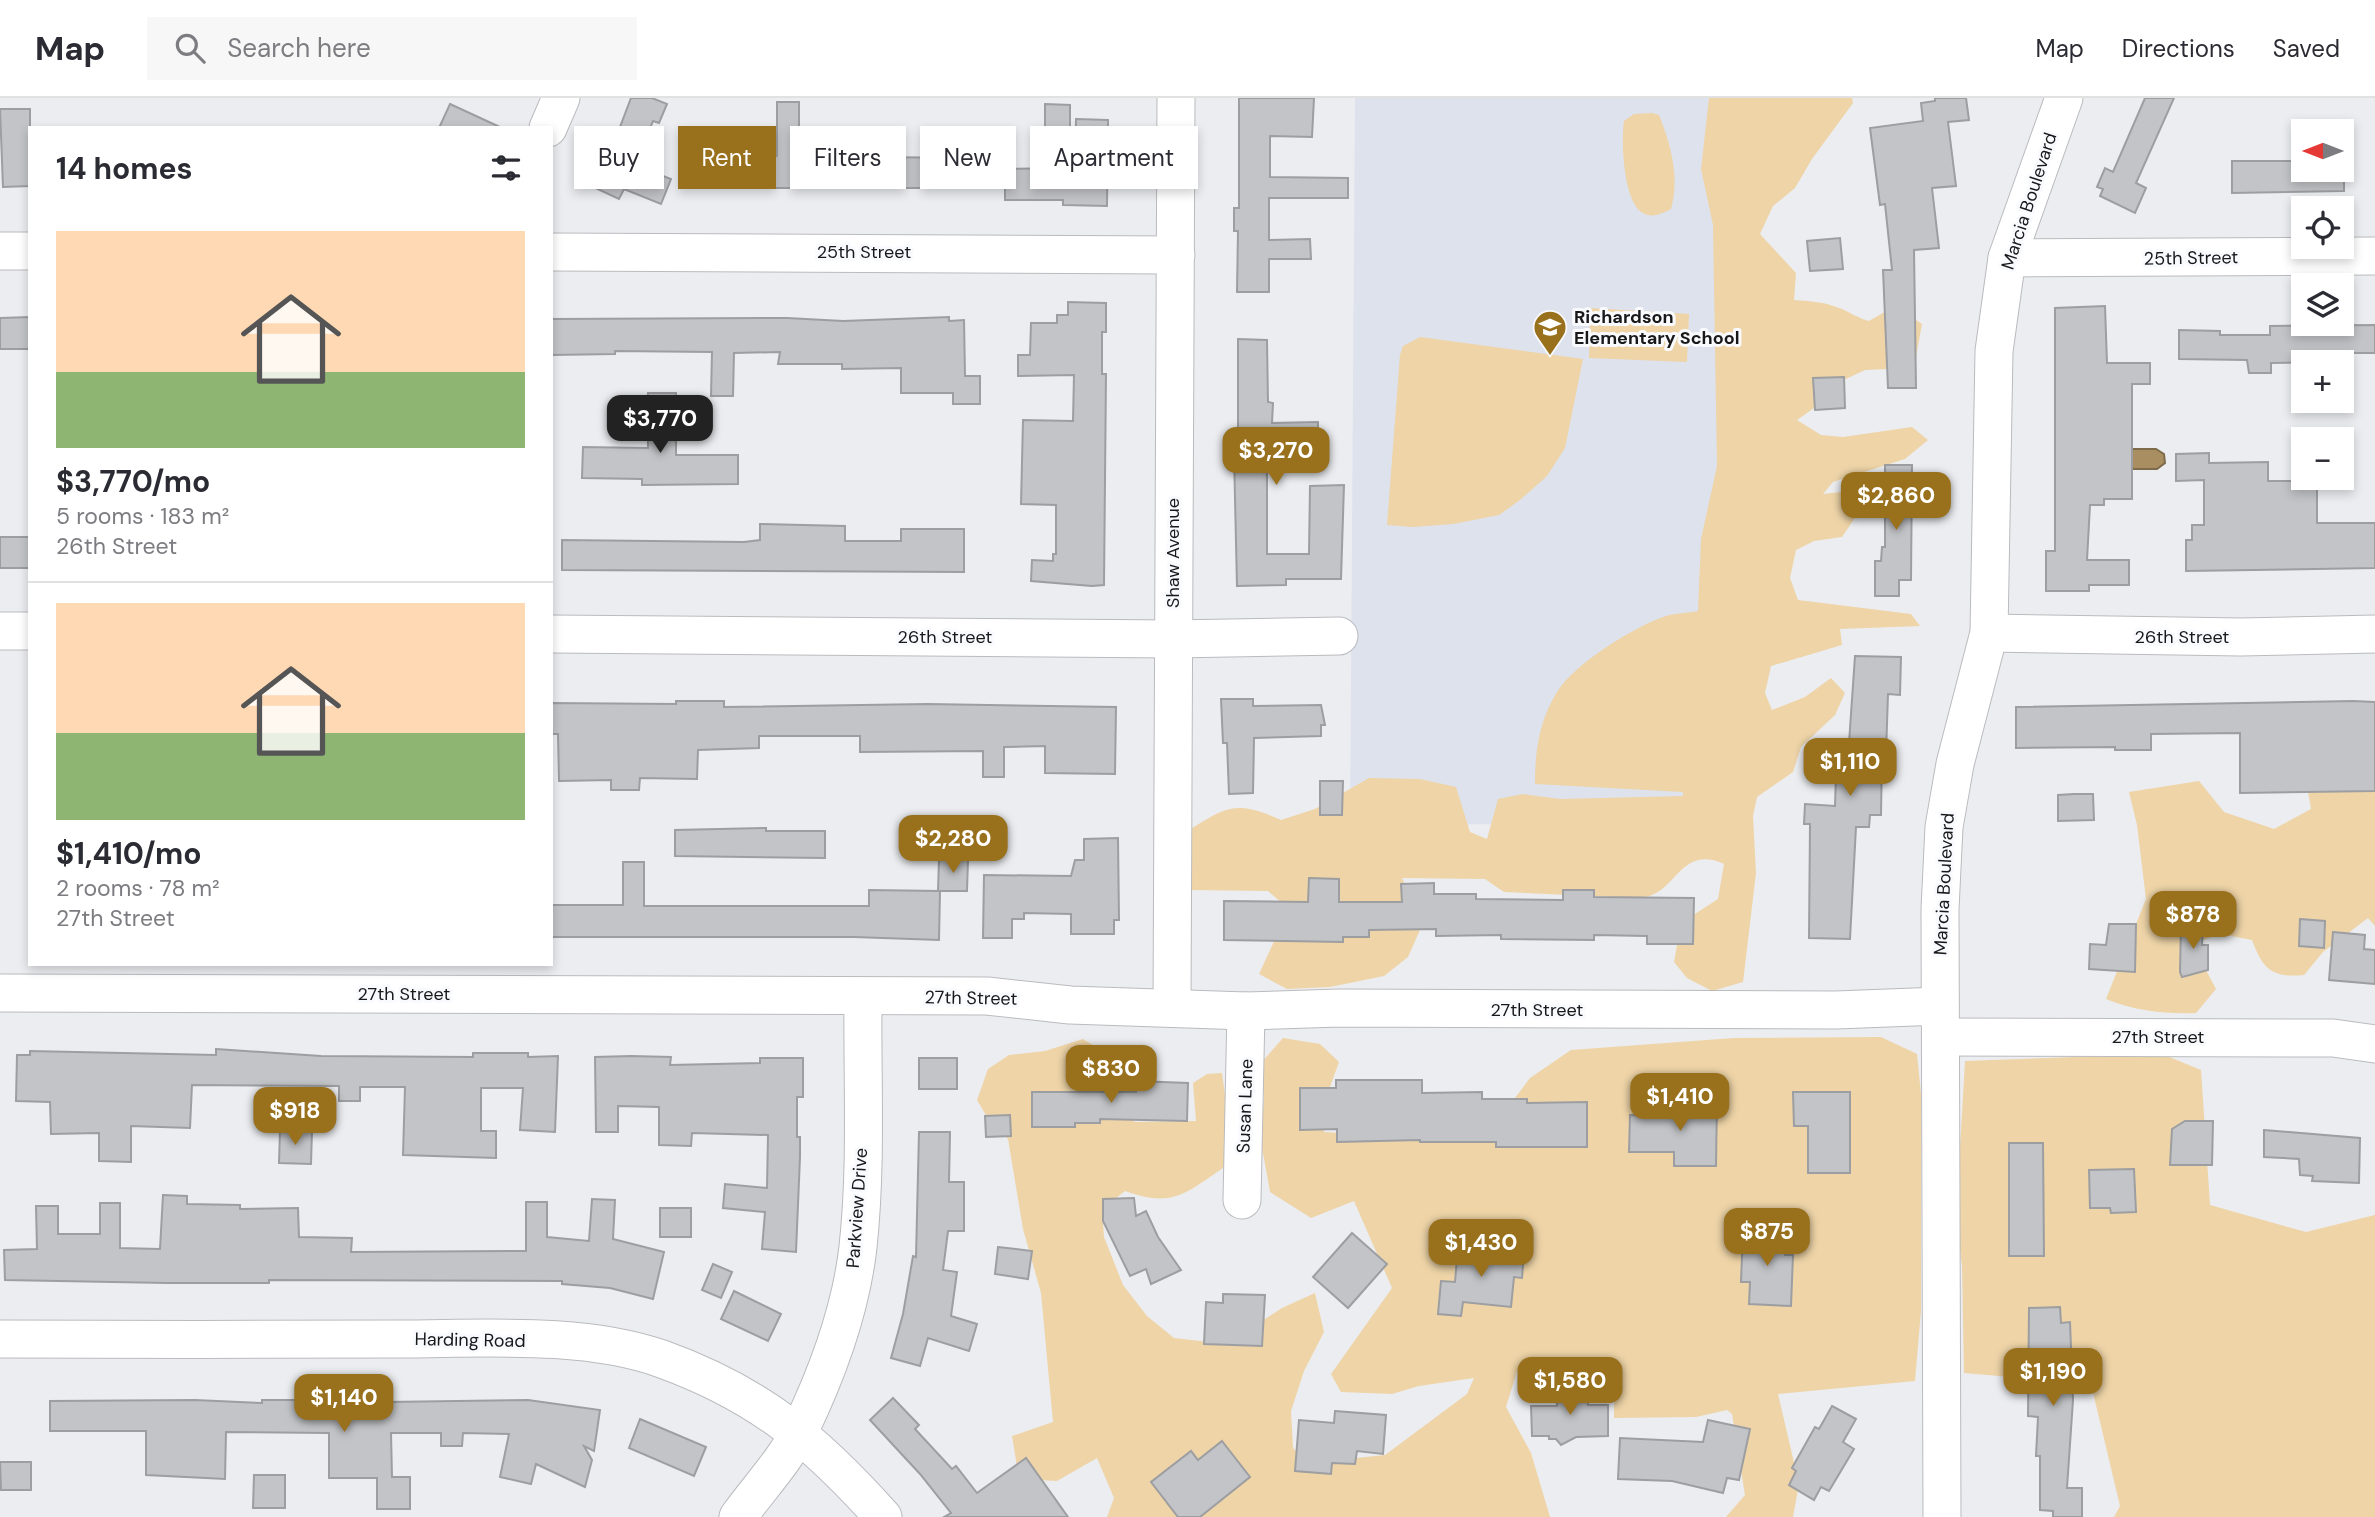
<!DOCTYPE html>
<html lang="en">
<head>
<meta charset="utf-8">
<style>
	body { margin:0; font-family:"DM Sans",sans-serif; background:#f7f7f7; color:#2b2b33; height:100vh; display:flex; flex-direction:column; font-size:26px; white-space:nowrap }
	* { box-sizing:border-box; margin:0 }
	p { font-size:23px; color:#7c7c81 }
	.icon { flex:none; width:38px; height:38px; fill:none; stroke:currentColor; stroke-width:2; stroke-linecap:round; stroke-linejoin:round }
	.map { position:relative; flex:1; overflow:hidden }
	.panel { position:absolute; left:28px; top:28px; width:525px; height:840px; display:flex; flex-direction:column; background:#fff; border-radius:0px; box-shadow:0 4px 10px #0003 }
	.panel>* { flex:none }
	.guide { position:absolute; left:574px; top:28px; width:665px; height:63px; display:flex; gap:14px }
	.needle { width:46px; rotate:270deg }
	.buttons { position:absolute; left:2291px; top:21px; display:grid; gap:14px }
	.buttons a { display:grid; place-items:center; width:63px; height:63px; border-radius:0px; background:#fff; box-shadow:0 4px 10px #0003; font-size:35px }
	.price { position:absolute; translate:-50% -60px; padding:0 16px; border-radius:14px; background:#99701c; color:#fff; font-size:23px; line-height:46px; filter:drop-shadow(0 2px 4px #0008) }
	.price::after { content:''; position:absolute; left:50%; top:42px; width:21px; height:16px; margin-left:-10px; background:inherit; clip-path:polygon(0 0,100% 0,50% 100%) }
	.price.active { background:#222; color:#fff }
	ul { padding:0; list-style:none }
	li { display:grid; align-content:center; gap:14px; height:371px; padding:0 28px }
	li+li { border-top:2px solid #e1e1e2 }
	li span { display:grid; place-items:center; height:217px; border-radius:0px; color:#555 }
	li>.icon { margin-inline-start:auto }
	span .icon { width:126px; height:126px; fill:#fffc; stroke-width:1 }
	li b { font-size:30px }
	h2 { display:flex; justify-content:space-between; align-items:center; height:84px; padding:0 28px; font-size:30px }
	.pill { padding:0 24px; border-radius:0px; background:#fff; box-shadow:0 4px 10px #0003; font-size:24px; line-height:63px }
	.pill.active { background:#99701c; color:#fff }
	header { display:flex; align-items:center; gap:42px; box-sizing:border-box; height:98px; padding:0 35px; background:#fff; border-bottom:2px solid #e1e1e2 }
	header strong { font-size:33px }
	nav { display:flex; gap:38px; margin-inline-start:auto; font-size:24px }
	.search { width:490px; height:63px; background:#f7f7f7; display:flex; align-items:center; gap:18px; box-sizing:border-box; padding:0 24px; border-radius:0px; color:#7c7c81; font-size:26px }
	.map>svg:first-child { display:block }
	.built { fill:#dee2ec }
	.green { fill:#eed4a7 }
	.water { fill:#a98e61; stroke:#7e6b4b; stroke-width:2 }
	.building { fill:#c3c4c7; stroke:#9d9ea1; stroke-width:2 }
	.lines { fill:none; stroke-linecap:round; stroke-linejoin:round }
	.minor-casing { stroke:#babbbe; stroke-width:39 }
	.minor { stroke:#fff; stroke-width:37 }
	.labels { text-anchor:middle; stroke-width:6; stroke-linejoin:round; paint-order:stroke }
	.street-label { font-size:18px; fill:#181819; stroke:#f9fafd }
	.poi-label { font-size:18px; font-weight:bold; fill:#181819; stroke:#f9fafd; text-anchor:start }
</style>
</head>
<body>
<header>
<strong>Map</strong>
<div class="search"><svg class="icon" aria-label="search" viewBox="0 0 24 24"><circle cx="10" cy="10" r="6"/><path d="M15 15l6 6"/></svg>Search here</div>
<nav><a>Map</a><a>Directions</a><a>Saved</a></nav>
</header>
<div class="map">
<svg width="2375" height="1419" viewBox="0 0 2375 1419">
	<rect width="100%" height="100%" fill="#ecedf0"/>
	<polygon class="built" points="1355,0 1749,0 1714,725 1350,727"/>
	<g class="green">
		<path d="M1709 0H1852L1853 5 1812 61 1795 90 1773 108 1760 136 1796 175 1794 202C1810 203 1824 204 1839 210 1850 214 1857 220 1869 223L1895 208 1922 226 1916 259 1887 271 1865 272 1831 288 1814 310 1797 322 1821 337 1843 339 1912 329 1928 342 1905 361 1833 384 1823 396 1850 393 1861 411 1842 439 1814 443 1796 452 1790 480 1798 502 1911 516 1920 528 1840 531 1842 547 1771 568 1765 595 1772 612 1805 599 1831 580 1845 595 1835 617 1801 649 1793 674 1757 699 1753 718 1756 775 1743 884 1712 893 1687 880 1674 864 1681 825 1718 801 1724 766C1685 748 1677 786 1654 796 1649 799 1643 799 1638 800L1504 794 1485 781 1402 780 1423 825 1408 859 1384 878 1330 889 1287 891 1259 876 1289 811 1268 793 1188 792 1179 738C1224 712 1230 699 1281 722L1315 711 1369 680 1420 681 1456 689 1470 734 1487 741 1498 701 1523 696 1560 701 1683 698V694L1535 686C1535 653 1539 623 1557 594 1574 566 1635 528 1666 518 1676 515 1688 515 1698 513L1701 441 1717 368 1713 127 1701 71Z"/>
		<path d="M1652 15 1659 17C1671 47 1680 80 1671 111 1663 115 1654 120 1645 116 1623 108 1621 42 1624 23L1634 16Z"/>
		<polygon points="1590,210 1689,216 1687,264 1589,260"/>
		<polygon points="1420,239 1583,261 1565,350 1547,378 1520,402 1499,417 1453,426 1413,429 1387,427 1400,257 1403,248"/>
		<path d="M2304 670 2375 690V828L2368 820 2323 854 2304 877C2271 880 2263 871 2252 842L2221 836 2192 846 2216 891 2196 915C2164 916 2136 913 2106 901L2146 801 2137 727 2129 694 2199 683 2224 714 2274 731 2311 711Z"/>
		<path d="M1881 939 1917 956 1921 996V1213L1915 1283 1778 1296 1799 1386 1793 1419H1726L1745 1397 1732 1316 1727 1312 1696 1319 1614 1320V1280L1579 1264 1517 1273 1506 1309 1531 1355 1550 1419H1107L1114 1400 1097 1360 1057 1383 1019 1381 1012 1338 1053 1324 1041 1195 1023 1131 1008 1041 990 1024 977 1002 988 971 1009 957 1045 953 1083 941 1109 957 1120 1013 1135 1024 1196 1023 1193 985 1207 976 1222 975 1230 1033 1223 1070C1185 1096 1172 1110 1125 1093L1102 1111 1104 1139 1123 1187 1147 1218 1174 1240 1226 1246 1282 1210 1315 1195 1324 1234 1304 1273 1291 1313 1293 1350 1309 1365 1385 1357 1467 1296 1474 1280 1419 1288 1392 1296 1341 1294 1331 1276 1392 1190 1354 1103 1311 1120 1270 1094 1261 1044 1264 999 1261 965 1283 940 1320 946 1339 964 1323 1008 1324 1034 1482 1044 1530 980 1571 952 1734 940Z"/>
		<polygon points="2162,956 2201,972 2210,1107 2306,1134 2375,1117 2375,1419 2114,1419 2120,1408 2091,1286 1964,1275 1962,1168 1956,1119 1965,963"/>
	</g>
	<polygon class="water" points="2131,351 2156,351 2164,356 2165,365 2157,371 2131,371"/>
	<g class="building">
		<polygon points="631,0 652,0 667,6 659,25 653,23 635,67 671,81 661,106 624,91 619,101 591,88 609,49 612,50"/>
		<polygon points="1239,0 1314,0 1312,39 1270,38 1270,79 1348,80 1348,100 1269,100 1269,142 1310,141 1311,161 1269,161 1269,194 1237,194 1238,133 1234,133 1234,110 1239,110"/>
		<polygon points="1935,0 1966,0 1969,22 1948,24 1956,88 1932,90 1939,150 1914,152 1916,290 1888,290 1883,172 1892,172 1885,106 1880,107 1870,30 1923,23 1921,5 1935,3"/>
		<polygon points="2145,0 2174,0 2136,85 2146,90 2135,115 2100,98 2103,91 2097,89 2105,70 2113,74"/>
		<polygon points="777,4 799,4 799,43 862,42 862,59 983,60 983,90 747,90 748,58 777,58"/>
		<polygon points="450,6 502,30 439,30"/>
		<polygon points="1045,6 1070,7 1070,29 1045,29"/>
		<polygon points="0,11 30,11 30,88 3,89"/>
		<polygon points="1076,21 1108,22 1107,108 1063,107 1063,102 1005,102 1005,71 1075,70"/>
		<polygon points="2232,63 2303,63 2303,72 2342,72 2344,63 2344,93 2232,95"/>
		<polygon points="1840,140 1843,171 1810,173 1807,143"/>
		<polygon points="1068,204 1106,205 1106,234 1102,234 1102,276 1106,276 1104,487 1092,488 1031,483 1032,462 1053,463 1053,456 1056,456 1056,407 1021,406 1023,322 1073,323 1074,277 1018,278 1018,257 1030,257 1031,225 1057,225 1057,217 1068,217"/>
		<polygon points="2105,208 2107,265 2150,265 2150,286 2132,286 2132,401 2104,401 2104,407 2090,407 2087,462 2129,462 2129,487 2089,487 2089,493 2046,493 2046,453 2055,453 2055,210"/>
		<polygon points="30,219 30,251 0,251 0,220"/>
		<polygon points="949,219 949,223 964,222 965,278 980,278 980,306 953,306 953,295 901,295 901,270 842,271 842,266 778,266 780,254 734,255 733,298 711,298 712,254 615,253 615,256 551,257 551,221 787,220 843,223"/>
		<polygon points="2375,227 2375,255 2342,255 2342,264 2271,265 2271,275 2249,275 2247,262 2179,261 2179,232 2220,233 2220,237 2270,237 2270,228"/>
		<polygon points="1238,241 1267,242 1268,304 1273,305 1272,325 1318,324 1318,343 1271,345 1272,359 1267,359 1267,456 1309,456 1310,388 1344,387 1341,481 1286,481 1286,487 1237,488 1234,356 1238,356"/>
		<polygon points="1844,279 1845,310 1815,312 1813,280"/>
		<polygon points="648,295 676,295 676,357 738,357 738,386 642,387 642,381 582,380 583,349 648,350"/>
		<polygon points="2209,355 2209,365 2268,364 2268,383 2317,383 2317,425 2375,425 2375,470 2186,473 2186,442 2192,442 2192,427 2204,427 2204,382 2176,383 2176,356"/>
		<polygon points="1885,367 1912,367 1911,482 1899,482 1899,498 1875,498 1875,463 1881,463 1882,449 1885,449"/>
		<polygon points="760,426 845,428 845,443 901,443 901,431 964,431 964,474 562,472 562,442 744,444 760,442"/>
		<rect x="0" y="439" width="30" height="31"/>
		<polygon points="1855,558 1901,559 1900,597 1888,596 1886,656 1882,656 1881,717 1870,717 1869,729 1856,729 1850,841 1809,840 1810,726 1804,726 1805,706 1835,708 1837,645 1849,645"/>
		<polygon points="1221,601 1253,601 1253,608 1321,607 1325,627 1321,627 1321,638 1254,640 1253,695 1229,696 1227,645 1223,645"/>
		<polygon points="676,603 724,603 724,609 928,606 1116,609 1115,676 1045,675 1045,648 1004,649 1004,679 983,679 983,653 860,654 860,638 759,638 759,650 698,652 697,681 640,680 639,692 611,692 611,682 559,683 558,636 551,636 551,605 676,606"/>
		<polygon points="2353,603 2375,604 2375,693 2240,695 2240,635 2151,636 2151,652 2115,652 2115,649 2016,650 2016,609"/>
		<polygon points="1320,683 1343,683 1342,717 1320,717"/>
		<polygon points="2074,696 2093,696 2094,722 2058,723 2058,697"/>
		<polygon points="766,730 766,733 825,733 825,760 675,758 675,732"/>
		<polygon points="1118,740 1119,822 1114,822 1114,836 1071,836 1071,816 1024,815 1024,821 1012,821 1012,840 983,840 984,777 1071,778 1075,762 1084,762 1084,741"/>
		<polygon points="939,761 968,762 967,793 938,793"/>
		<polygon points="623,764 644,764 644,808 869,808 869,792 940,793 939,842 854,839 551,839 551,807 623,807"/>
		<polygon points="1309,780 1339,781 1339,804 1402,804 1401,786 1434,785 1434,796 1476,796 1476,801 1563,802 1563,792 1594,792 1594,799 1694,800 1693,846 1647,846 1647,838 1594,837 1594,842 1501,841 1501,837 1436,838 1436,831 1369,832 1369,839 1343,839 1343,844 1224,842 1224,803 1308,804"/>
		<polygon points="2160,800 2181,800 2181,824 2161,824"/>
		<polygon points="2300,821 2325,823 2324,850 2299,848"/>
		<polygon points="2109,826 2136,826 2135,874 2089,871 2090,846 2106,847"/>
		<polygon points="2181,828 2203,829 2202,847 2208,847 2208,872 2182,879 2180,874"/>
		<polygon points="2333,834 2365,837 2364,851 2375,852 2375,886 2329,882"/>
		<polygon points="216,951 321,958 473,959 473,955 528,955 528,959 558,958 555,1034 520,1032 523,990 481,990 481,1033 496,1033 496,1060 403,1057 405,989 360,989 360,1003 339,1003 339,988 192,987 190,1030 131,1028 131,1064 99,1063 99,1035 51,1036 50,1004 16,1003 17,957 30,957 30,953 216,957"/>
		<polygon points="631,958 671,959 670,967 760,965 760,960 803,960 803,999 797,999 797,1039 800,1039 800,1059 796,1154 762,1151 765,1114 723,1110 725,1086 767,1090 768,1037 692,1035 691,1048 659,1047 659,1009 618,1008 618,1034 596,1034 595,959"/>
		<rect x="919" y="960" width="38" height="31"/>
		<polygon points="1336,982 1422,982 1422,995 1482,994 1482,1001 1527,1001 1527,1005 1587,1004 1587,1049 1496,1049 1496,1044 1420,1044 1420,1042 1337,1044 1337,1031 1300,1032 1300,990 1336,990"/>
		<polygon points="1136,983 1188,985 1187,1023 1100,1021 1100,1025 1075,1025 1075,1029 1032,1029 1032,994 1136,994"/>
		<polygon points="1793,994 1850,994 1850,1075 1808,1075 1808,1028 1794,1028"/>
		<polygon points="1677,1000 1717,1000 1716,1068 1674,1068 1674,1054 1629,1054 1630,1017 1677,1018"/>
		<polygon points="1010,1017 1011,1038 986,1039 985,1018"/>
		<polygon points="2185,1023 2213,1023 2212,1067 2170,1067 2172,1031"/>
		<polygon points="280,1032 312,1033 311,1066 279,1065"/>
		<polygon points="2264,1032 2360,1040 2359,1085 2312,1083 2313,1078 2300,1077 2299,1061 2264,1059"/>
		<polygon points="919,1034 950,1034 949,1084 964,1084 964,1133 948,1133 943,1172 957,1174 951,1218 977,1226 969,1253 928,1240 920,1268 891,1260 903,1216 913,1158 916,1159"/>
		<polygon points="2009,1045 2043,1045 2044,1158 2009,1158"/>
		<polygon points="2134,1071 2136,1114 2111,1115 2110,1110 2090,1110 2089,1072"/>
		<polygon points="163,1097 187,1098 187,1106 240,1107 240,1111 298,1110 299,1139 352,1140 351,1154 526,1153 526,1104 547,1104 547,1139 589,1143 592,1101 615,1102 613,1141 664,1154 653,1201 610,1190 562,1186 562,1183 269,1182 269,1185 167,1185 5,1182 4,1152 37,1151 36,1108 58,1108 58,1136 100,1136 100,1105 120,1105 120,1150 160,1151"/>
		<polygon points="1134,1100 1136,1118 1146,1113 1158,1139 1181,1172 1151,1186 1146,1171 1130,1178 1103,1123 1103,1101"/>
		<rect x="660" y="1110" width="31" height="29"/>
		<polygon points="1743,1132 1785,1134 1785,1157 1793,1157 1791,1208 1749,1206 1750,1184 1741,1184"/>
		<polygon points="1352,1135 1387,1166 1348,1210 1313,1179"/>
		<polygon points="1458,1148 1524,1154 1522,1180 1514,1179 1511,1209 1463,1204 1461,1218 1438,1216 1441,1183 1455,1184"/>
		<polygon points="998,1149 1032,1153 1028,1181 995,1176"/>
		<polygon points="713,1166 732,1174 721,1200 702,1192"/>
		<polygon points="734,1193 781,1216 768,1243 721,1221"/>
		<polygon points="1223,1196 1265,1197 1262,1248 1204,1246 1206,1204 1223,1205"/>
		<polygon points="2060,1209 2061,1225 2070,1224 2073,1302 2067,1390 2082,1390 2082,1419 2053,1419 2053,1413 2040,1412 2040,1358 2036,1358 2038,1319 2028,1318 2029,1210"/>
		<polygon points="1556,1291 1588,1291 1588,1307 1608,1307 1608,1338 1576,1339 1561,1347 1556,1341 1549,1341 1549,1338 1532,1338 1531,1308 1557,1308"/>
		<polygon points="893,1300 919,1327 915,1331 952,1371 956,1368 977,1395 1026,1360 1068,1419 944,1419 951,1415 920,1376 870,1322"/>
		<polygon points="195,1302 262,1305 262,1302 315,1302 315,1305 528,1302 600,1312 594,1353 584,1348 592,1362 585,1389 536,1366 531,1386 500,1379 509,1336 463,1335 462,1348 441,1348 441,1335 391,1335 392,1379 410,1379 410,1411 377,1411 377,1380 329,1380 329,1335 226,1334 225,1381 146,1377 146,1333 50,1333 50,1303"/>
		<polygon points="1832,1308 1856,1321 1843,1344 1854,1351 1829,1393 1821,1389 1814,1402 1789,1387 1796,1373 1792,1370 1815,1329 1819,1331"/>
		<polygon points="1335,1313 1386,1317 1383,1356 1357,1353 1355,1366 1332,1365 1331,1376 1295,1373 1299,1322 1334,1325"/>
		<polygon points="640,1321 706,1349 694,1378 629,1350"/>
		<polygon points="1708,1322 1750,1331 1739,1382 1727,1380 1723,1395 1672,1383 1618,1381 1620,1340 1703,1344"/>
		<polygon points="1222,1343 1250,1379 1200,1419 1178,1419 1151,1384 1191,1353 1198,1362"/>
		<polygon points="0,1364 31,1364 31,1392 1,1392"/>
		<polygon points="254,1377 285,1377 285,1410 253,1410"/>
	</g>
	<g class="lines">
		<defs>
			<g id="minor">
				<polyline points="548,30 561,0"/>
				<polyline points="0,153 30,153"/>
				<polyline points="551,154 1176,157"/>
				<polyline points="2007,160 2375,158"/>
				<polyline points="0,533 30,533"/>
				<polyline points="1989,535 2241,539 2375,536"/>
				<polyline points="551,536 1173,541 1339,538"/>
				<polyline points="0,895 987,898 1070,907 1246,913 1339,910 1836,912 1940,908"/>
				<polyline points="1172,910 1176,0"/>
				<polyline points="1941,939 2333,940 2375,946"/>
				<polyline points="1242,1102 1246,913"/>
				<path d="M0 1241C133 1242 265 1241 398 1241 481 1241 583 1233 662 1261 759 1296 815 1343 883 1419"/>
				<path d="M738 1419C758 1391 785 1363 800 1332 827 1276 851 1211 858 1149 867 1066 862 981 863 898"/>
				<polyline points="1942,1419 1940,811 1944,729 1955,666 1989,535 1994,253 2007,160 2064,0"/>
			</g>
		</defs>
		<use href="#minor" class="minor-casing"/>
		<use href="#minor" class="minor"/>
	</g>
	<defs>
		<symbol id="school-pin" viewBox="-11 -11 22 30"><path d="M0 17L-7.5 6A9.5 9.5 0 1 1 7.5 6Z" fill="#99701c" stroke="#f9fafd"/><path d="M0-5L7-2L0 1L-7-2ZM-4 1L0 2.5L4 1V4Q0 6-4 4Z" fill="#fff"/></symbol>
	</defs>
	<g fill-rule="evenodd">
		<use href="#school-pin" x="1531" y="210" width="38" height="52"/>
	</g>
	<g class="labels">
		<g class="street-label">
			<text transform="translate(2029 103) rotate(-72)" y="6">Marcia Boulevard</text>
			<text x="864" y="160">25th Street</text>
			<text transform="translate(2191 160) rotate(-1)" y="6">25th Street</text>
			<text transform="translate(1173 455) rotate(-90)" y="6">Shaw Avenue</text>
			<text x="945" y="545">26th Street</text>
			<text x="2182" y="545">26th Street</text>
			<text transform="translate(1944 786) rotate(-87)" y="6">Marcia Boulevard</text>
			<text x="404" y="902">27th Street</text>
			<text transform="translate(971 900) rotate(1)" y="6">27th Street</text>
			<text x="1537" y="918">27th Street</text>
			<text x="2158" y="945">27th Street</text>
			<text transform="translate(1245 1008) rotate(-88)" y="6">Susan Lane</text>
			<text transform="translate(857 1110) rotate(-86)" y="6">Parkview Drive</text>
			<text transform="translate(470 1242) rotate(1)" y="6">Harding Road</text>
		</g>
		<g class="poi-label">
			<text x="1574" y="225">Richardson<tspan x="1574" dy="21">Elementary School</tspan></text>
		</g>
	</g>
</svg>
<div class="buttons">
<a><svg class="needle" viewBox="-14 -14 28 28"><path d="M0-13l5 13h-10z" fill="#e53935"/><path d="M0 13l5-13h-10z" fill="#7c7c81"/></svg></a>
<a><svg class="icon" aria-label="locate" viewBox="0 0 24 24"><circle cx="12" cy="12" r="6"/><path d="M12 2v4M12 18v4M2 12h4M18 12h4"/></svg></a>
<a><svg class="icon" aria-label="layers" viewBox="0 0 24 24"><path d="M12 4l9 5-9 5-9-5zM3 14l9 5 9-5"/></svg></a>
<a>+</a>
<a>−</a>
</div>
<b class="price active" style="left:660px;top:357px">$3,770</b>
<b class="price" style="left:1276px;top:389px">$3,270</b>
<b class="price" style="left:1896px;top:434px">$2,860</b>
<b class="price" style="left:1850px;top:700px">$1,110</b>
<b class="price" style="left:953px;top:777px">$2,280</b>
<b class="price" style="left:2193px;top:853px">$878</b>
<b class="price" style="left:1111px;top:1007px">$830</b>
<b class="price" style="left:1680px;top:1035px">$1,410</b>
<b class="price" style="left:295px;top:1049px">$918</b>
<b class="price" style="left:1767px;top:1170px">$875</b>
<b class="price" style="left:1481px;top:1181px">$1,430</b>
<b class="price" style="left:2053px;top:1310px">$1,190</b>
<b class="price" style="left:1570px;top:1319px">$1,580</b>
<b class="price" style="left:344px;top:1336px">$1,140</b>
<div class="guide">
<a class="pill">Buy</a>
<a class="pill active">Rent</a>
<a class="pill">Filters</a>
<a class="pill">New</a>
<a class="pill">Apartment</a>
</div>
<section class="panel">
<h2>14 homes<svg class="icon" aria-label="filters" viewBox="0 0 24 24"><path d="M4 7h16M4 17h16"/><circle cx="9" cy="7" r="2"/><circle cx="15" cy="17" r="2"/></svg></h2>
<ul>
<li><span style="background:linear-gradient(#ffd9b3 65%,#8fb573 0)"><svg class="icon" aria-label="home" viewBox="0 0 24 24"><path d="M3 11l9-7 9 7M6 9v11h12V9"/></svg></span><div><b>$3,770/mo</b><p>5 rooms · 183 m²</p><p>26th Street</p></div></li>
<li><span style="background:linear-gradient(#ffd9b3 60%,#8fb573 0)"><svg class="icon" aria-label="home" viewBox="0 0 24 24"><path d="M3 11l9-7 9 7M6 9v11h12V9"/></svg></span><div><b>$1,410/mo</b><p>2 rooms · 78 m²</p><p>27th Street</p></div></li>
</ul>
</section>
</div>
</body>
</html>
